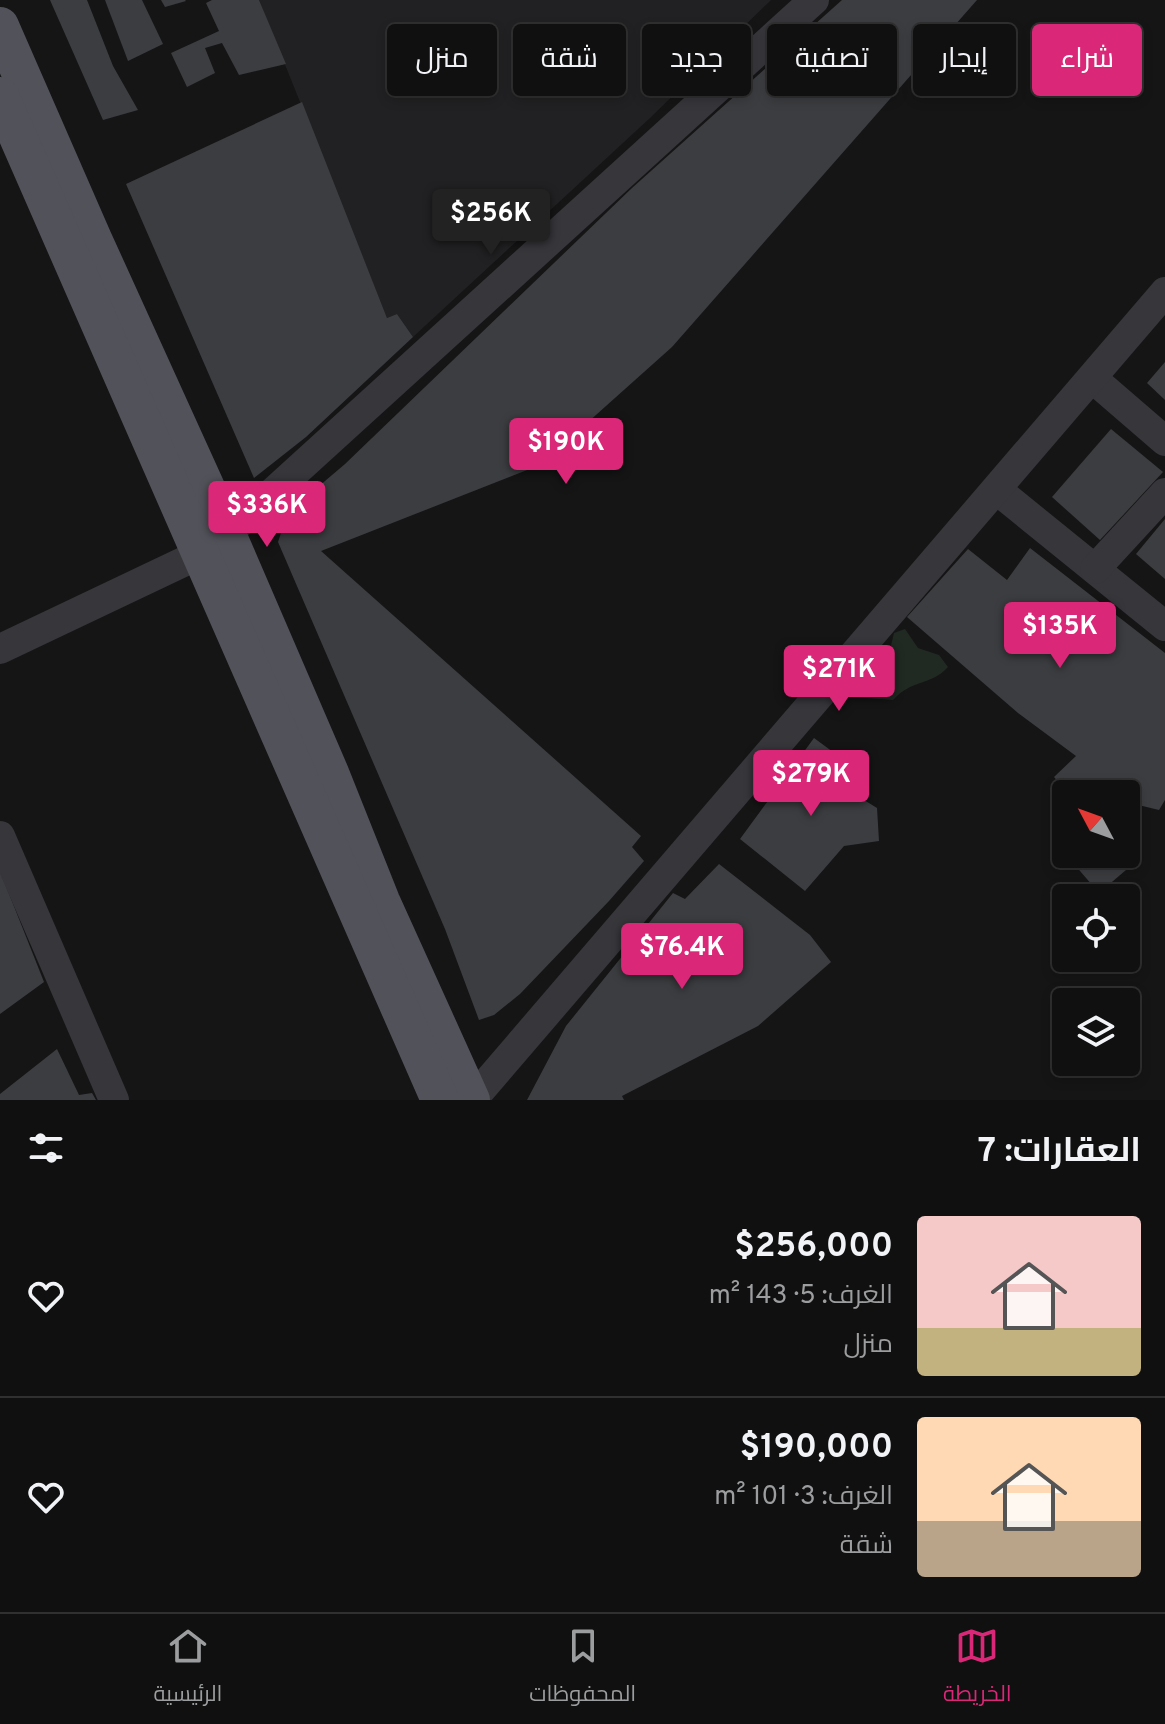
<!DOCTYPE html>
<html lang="ar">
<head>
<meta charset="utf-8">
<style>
	body { margin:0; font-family:Overpass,Cairo,sans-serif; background:#191919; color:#f1f3f6; direction:rtl; height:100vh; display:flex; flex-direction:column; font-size:30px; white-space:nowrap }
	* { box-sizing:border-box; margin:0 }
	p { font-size:26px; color:#9c9d9f }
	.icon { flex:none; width:44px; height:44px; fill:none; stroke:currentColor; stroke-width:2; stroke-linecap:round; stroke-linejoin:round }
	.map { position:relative; height:1100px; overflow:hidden; direction:ltr }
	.sheet { display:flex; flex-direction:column; background:#101010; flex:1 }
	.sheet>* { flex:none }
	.top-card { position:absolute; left:24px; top:24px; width:1118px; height:72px; direction:rtl; display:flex; gap:16px }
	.needle { width:52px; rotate:311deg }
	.fabs { position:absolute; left:1052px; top:780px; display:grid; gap:16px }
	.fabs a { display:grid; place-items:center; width:88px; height:88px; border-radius:8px; background:#101010; box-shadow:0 4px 12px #0003,0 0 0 2px #303030; font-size:40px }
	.price { position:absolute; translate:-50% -68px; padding:0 18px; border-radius:8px; background:#db2777; color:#fff; font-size:26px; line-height:52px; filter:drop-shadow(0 2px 4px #0008) }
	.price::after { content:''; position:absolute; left:50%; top:48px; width:24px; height:18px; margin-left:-12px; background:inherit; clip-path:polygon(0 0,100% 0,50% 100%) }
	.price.selected { background:#222; color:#fff }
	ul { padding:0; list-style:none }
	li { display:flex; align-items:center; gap:24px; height:200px; padding:0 24px }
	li+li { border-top:2px solid #303030 }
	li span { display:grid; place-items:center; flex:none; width:224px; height:160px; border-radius:8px; color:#555 }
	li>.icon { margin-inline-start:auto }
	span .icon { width:96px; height:96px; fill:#fffc; stroke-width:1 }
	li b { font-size:34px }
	h2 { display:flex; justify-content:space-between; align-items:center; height:96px; padding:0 24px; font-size:34px }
	.chip { padding:0 28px; border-radius:8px; background:#101010; box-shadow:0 4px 12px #0003,0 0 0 2px #303030; font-size:28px; line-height:72px }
	.chip.selected { background:#db2777; color:#fff }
	.tab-bar { display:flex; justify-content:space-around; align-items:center; height:112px; border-top:2px solid #303030; background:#101010; font-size:22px; color:#9c9d9f }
	.tab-bar a { display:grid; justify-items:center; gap:4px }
	.tab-bar .selected { color:#db2777 }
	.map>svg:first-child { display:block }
	.built { fill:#212123 }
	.green { fill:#212923 }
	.building { fill:#3c3d40 }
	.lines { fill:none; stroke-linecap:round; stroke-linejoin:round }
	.minor { stroke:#36363b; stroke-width:30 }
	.major { stroke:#52525a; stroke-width:38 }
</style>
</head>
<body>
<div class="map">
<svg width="1165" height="1100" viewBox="0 0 1165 1100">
	<rect width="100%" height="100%" fill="#151516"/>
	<polygon class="built" points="259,0 771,0 650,118 413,337 397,314 387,318"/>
	<path class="green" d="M905 629 918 648 939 655 948 667C931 686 912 679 893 700L838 696 867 664 882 666 889 654 894 633Z"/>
	<g class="building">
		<polygon points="50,0 87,0 113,66 138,110 103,120"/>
		<polygon points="105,0 142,0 163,44 128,61"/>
		<polygon points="161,0 185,0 186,1 165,7"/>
		<polygon points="212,0 259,0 286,64 239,75 222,43 205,48 215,73 187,87 171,53 219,31 206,3"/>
		<polygon points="842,0 977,0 672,347 540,465 321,551 641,836 632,847 644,861 609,901 520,994 494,1015 479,1020 445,929 278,542 285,521 305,498 345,464 632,188"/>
		<polygon points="302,102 387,318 397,314 413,337 306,437 254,478 126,184"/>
		<polygon points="1165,362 1165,400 1147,383"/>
		<polygon points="1111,429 1163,472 1100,540 1052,497"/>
		<polygon points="1165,519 1165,579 1136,554"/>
		<polygon points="1030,548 1165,653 1165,800 1159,810 1126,802 1126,794 1069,794 1054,777 1076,756 1018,713 907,617 968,549 1007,580"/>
		<polygon points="814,738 852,766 835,782 877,808 879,841 844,846 805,891 740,839"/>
		<polygon points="1126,805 1142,824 1126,870 1099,893 1055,842 1066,836 1066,854 1126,854"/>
		<polygon points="719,864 810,935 831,962 758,1026 622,1096 624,1100 527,1100 566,1026 673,893 685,899"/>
		<polygon points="0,871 44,982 0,1014"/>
		<polygon points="57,1049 79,1095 92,1093 96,1100 0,1100 0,1094"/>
	</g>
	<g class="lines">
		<g class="minor">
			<polyline points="1092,378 1165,441"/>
			<polyline points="997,490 1165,626"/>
			<polyline points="1095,569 1165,493"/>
			<polyline points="0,649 200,554 227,534 814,0"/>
			<polyline points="0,836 114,1100"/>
			<polyline points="472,1100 1165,292"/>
		</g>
		<g class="major">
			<polyline points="0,26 93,239 227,534 330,773 381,901 471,1100"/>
			<polyline points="0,96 440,1100"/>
		</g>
	</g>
</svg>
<div class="fabs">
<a><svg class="needle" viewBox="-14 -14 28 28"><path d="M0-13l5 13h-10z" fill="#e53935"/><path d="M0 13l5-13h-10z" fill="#9c9d9f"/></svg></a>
<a><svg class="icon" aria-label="locate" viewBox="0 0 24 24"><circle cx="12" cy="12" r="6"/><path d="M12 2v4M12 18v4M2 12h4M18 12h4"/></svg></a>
<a><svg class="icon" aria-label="layers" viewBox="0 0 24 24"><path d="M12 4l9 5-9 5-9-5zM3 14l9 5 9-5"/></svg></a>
</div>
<b class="price selected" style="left:491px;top:257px">$256K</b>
<b class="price" style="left:566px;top:486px">$190K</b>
<b class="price" style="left:267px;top:549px">$336K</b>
<b class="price" style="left:1060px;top:670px">$135K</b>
<b class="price" style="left:839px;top:713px">$271K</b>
<b class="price" style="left:811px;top:818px">$279K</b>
<b class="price" style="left:682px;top:991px">$76.4K</b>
<div class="top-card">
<a class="chip selected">شراء</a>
<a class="chip">إيجار</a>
<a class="chip">تصفية</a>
<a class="chip">جديد</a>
<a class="chip">شقة</a>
<a class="chip">منزل</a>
</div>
</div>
<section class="sheet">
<h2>العقارات: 7<svg class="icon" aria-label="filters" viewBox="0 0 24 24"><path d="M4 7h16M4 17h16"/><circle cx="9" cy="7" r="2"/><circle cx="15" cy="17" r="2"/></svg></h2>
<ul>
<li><span style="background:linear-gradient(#f6c9c9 70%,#c2b280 0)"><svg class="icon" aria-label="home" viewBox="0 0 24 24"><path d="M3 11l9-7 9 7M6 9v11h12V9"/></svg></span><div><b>$256,000</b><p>الغرف: 5 · 143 m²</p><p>منزل</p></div><svg class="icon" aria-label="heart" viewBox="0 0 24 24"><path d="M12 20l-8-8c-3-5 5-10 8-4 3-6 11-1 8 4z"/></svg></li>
<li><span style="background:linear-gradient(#ffd9b3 65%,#b9a48a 0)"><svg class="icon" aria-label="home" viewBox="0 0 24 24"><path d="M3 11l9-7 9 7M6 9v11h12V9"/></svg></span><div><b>$190,000</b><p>الغرف: 3 · 101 m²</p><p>شقة</p></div><svg class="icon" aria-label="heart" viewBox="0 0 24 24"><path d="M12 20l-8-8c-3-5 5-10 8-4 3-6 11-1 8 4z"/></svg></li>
</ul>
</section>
<nav class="tab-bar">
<a class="selected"><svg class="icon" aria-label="map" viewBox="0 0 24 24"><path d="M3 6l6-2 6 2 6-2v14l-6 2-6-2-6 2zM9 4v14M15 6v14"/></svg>الخريطة</a>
<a><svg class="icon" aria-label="saved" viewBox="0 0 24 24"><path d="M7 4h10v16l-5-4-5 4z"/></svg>المحفوظات</a>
<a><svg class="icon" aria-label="home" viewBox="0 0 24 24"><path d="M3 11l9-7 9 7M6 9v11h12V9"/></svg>الرئيسية</a>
</nav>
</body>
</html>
